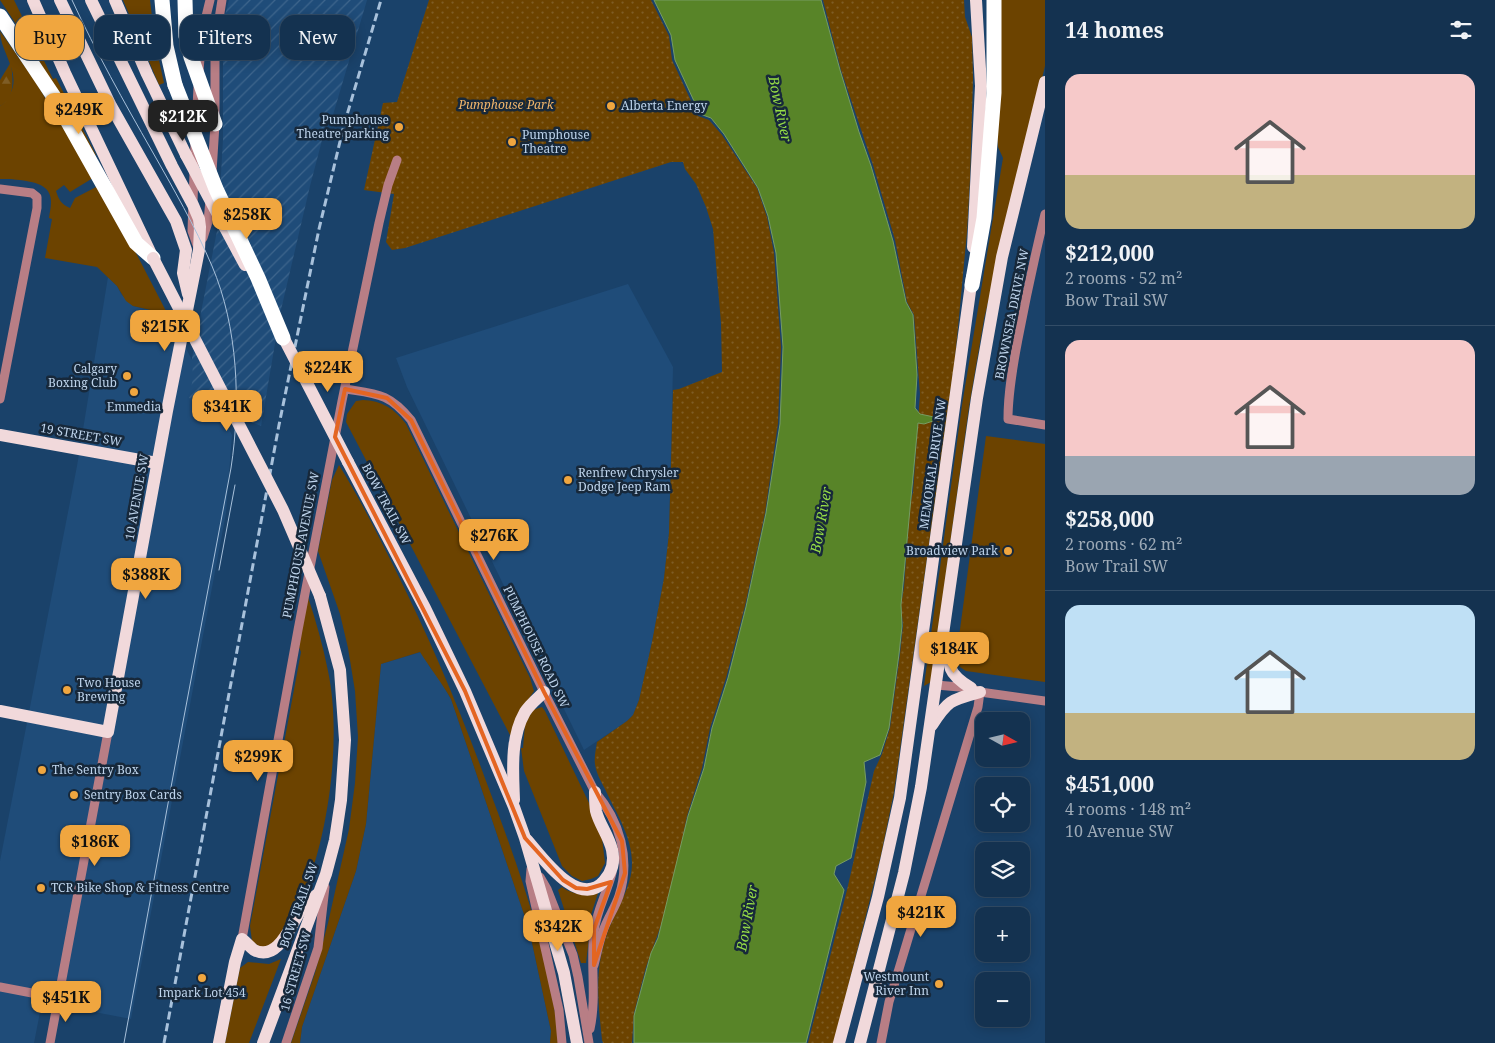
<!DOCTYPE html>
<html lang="en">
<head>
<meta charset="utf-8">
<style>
	body { margin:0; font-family:"Noto Serif",serif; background:#1d3a57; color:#f1f3f6; height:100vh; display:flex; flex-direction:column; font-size:19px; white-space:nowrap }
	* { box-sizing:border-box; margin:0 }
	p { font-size:16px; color:#9daab7 }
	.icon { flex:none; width:28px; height:28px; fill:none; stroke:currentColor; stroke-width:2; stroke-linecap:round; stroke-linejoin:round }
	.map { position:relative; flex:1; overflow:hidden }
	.details { display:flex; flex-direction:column; background:#143250; width:450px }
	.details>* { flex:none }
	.banner { position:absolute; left:15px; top:15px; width:475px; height:45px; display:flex; gap:10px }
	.needle { width:32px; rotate:98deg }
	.buttons { position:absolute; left:975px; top:712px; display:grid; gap:10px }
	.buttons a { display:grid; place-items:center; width:55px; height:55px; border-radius:10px; background:#143250; box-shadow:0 2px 12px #0003,0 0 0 1px #334d67; font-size:25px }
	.price { position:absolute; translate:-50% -42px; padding:0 11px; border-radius:10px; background:#f0a63f; color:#111; font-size:16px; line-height:32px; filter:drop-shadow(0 1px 2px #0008) }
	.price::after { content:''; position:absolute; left:50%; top:30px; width:15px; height:11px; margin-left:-8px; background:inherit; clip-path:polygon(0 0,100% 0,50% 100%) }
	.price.current { background:#222; color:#fff }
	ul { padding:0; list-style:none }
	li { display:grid; align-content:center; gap:10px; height:265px; padding:0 20px }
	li+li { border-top:1px solid #334d67 }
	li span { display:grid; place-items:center; height:155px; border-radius:15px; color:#555 }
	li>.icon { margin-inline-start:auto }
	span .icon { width:90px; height:90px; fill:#fffc; stroke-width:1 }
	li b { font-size:21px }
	h2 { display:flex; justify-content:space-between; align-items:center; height:60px; padding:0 20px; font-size:21px }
	.chip { padding:0 18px; border-radius:15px; background:#143250; box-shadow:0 2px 12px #0003,0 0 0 1px #334d67; font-size:18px; line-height:45px }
	.chip.current { background:#f0a63f; color:#111 }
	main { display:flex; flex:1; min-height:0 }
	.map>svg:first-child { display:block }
	.built { fill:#1f4c79 }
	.industrial { fill:url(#industrial-furrows) }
	.grass { fill:#6c4300 }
	.forest { fill:url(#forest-firs) }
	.park { fill:url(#park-dots) }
	.water { fill:#588428; stroke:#779c63 }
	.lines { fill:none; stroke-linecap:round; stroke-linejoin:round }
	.minor { stroke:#b87e85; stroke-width:9 }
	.major { stroke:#f1d9db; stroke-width:12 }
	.highway { stroke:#fff; stroke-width:15 }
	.tram { stroke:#a8c1db; stroke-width:1 }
	.rail { stroke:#a8c1db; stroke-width:3; stroke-dasharray:8 4; stroke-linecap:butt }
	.major-bridge { stroke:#f1d9db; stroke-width:12 }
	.highway-bridge { stroke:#fff; stroke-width:15 }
	.marked { fill:none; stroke:#e46522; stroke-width:4; stroke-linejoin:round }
	.poi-dot { fill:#f0a63f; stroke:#17283a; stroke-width:2 }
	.labels { text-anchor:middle; stroke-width:5; stroke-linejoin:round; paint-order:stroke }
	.park-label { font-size:12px; font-style:italic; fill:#f2b66b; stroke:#17283a }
	.poi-label { font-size:12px; fill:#bed4ec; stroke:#17283a; text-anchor:start }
	.street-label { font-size:12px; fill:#bed4ec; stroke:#17283a }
	.water-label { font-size:14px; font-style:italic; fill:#96dd46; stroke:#17283a }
</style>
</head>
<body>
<main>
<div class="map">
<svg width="1045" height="1043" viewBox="0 0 1045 1043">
	<defs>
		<pattern id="industrial-furrows" width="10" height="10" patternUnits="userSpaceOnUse" patternTransform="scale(1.25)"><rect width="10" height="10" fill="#1f4c79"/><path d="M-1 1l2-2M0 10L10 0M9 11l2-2" fill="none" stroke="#3e658c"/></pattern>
		<pattern id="forest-firs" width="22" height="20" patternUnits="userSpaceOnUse" patternTransform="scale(1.25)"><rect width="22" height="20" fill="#6c4300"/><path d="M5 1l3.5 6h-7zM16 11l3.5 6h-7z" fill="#7f5d25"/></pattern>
		<pattern id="park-dots" width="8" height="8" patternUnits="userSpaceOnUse" patternTransform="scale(1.25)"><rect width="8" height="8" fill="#6c4300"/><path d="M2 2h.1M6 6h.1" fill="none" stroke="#7f5d25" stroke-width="1.8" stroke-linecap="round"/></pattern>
	</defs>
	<rect width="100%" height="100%" fill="#1a426a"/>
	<g class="built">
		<polygon points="108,277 117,286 121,294 133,306 164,313 166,311 232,435 226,513 131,1019 42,1002 34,1043 0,1043 0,861 77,466"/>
		<polygon points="628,284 673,367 669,533 664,578 652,642 639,700 633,715 627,721 584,750 407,387 396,358"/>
		<polygon points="421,652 430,667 440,680 451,699 529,929 551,1031 550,1043 300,1043 302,1027 356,871 366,824 381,664"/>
	</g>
	<polygon class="industrial" points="229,0 367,0 330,125 326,125 310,186 280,314 261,426 189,398 193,378 192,358 218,226 223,140 223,23"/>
	<g class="grass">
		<polygon points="0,0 14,0 53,79 56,78 96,155 94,156 28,42"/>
		<polygon points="123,0 150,0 155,42 164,83 159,85"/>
		<polygon points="1000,0 1045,0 1045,66 984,319 969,407 931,682 924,686 962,405 1003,158 998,147 997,138"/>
		<path d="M0 31 35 81 93 178 70 192 64 185 56 191C59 200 61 204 70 208L75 198 98 186 122 226 166 311 164 313 133 306 126 301 117 286 97 267 45 258 52 219 49 218C50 210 53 201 49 193 44 180 13 179 0 179V106C5 103 7 99 10 94 22 73 0 52 0 31Z"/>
		<path d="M363 400C381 400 395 409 406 424L530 678 534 691 528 700 512 735H510L346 422 347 414 356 401Z"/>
		<polygon points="986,436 1045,444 1045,682 966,671 960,667 956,659"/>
		<path d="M339 465C360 499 377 533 395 569 430 639 459 707 486 781 518 865 550 953 559 1043H550L551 1031 529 929 451 699C442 683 430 668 420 652L381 664 366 824 356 871 302 1027 300 1043H291L315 973 328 923 349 829 355 783 358 737 355 691 348 648 340 614 318 551 332 480Z"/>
		<path d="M308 597C316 621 323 646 328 671 342 737 329 836 302 898 295 914 284 929 274 944L261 948 252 941 250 926 301 652 299 647Z"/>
		<polygon points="542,707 545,711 589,803 602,838 605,863 598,876 591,879 582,881 572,876 562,866 524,771 521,748 523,748 525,724 533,710"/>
		<path d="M562 887C574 896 585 894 598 893L589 921 591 922 586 963H581L558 890Z"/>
		<polygon points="281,959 249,1043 225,1043 240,968 248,962 269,964"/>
	</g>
	<path class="forest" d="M11 62C12 77 17 97 0 106V80Z"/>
	<g class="park">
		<path d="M429 0H651L669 36 672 60 698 116 709 120 722 135 757 188 767 217 774 253 781 347 778 423 765 513 745 606 726 678 710 728 702 768 687 816 670 900 646 967 634 1013 632 1043H603L602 1040C598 1001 594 969 608 931 616 909 632 888 632 863 632 836 616 813 605 789 601 781 596 773 595 764 594 757 596 749 597 742L627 721 633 715 639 700 652 642 664 578 669 533 673 390 679 389 722 372 721 323 713 229 706 207 696 184 685 169 683 162H671L405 248 392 250 386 242 394 194 364 190 383 103 397 102Z"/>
		<polygon points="823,0 964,0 965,17 972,37 973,79 970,179 967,232 955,359 894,792 881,855 834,1043 808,1043 847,890 874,771 882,754 890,728 900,654 903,626 901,605 904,587 910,505 913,492 920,394 914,315 907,302 895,240 873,165 841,70"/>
	</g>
	<polygon class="water" points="654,0 821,0 840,70 859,132 871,166 893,241 906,302 913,315 917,375 915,408 920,414 934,417 933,421 924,424 918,423 901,605 902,626 899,654 889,728 880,755 864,762 866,782 851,858 836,866 834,874 844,890 806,1043 634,1043 634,1016 651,953 658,938 688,816 704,768 712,728 728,678 746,607 766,513 780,424 783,347 776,253 768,216 758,188 724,134 711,118 700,114 675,60 671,35"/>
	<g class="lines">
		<g class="minor">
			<polyline points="199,71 202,33 210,0"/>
			<polyline points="196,128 198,87"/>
			<polyline points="195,144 192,231 197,245"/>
			<polyline points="212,172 215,124 215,44 222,0"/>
			<polyline points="0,189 32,193 37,197 37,208 0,399"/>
			<path d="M1045 214C1035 255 1026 297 1018 339 1013 365 1008 392 1008 419L1045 425"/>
			<polyline points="203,238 208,222 210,200"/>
			<path d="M345 389C377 394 389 393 411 420L544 692 595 792C620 821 631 859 619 896 615 908 607 919 603 931 599 942 597 954 594 965"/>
			<polyline points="936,685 971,688 980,692 1045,701"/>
			<polyline points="531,869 530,881 559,1010 562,1043"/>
			<polyline points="540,877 547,889 573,955 578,977 589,1043"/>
			<polyline points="242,939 298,630 342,401 379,223 388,185 397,160"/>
			<polyline points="0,987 58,998"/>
			<path d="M590 1029C597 997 590 964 594 932 596 912 607 893 612 873"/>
			<polyline points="50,1043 108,732"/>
			<polyline points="286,1043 318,948 325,887"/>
			<polyline points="881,1043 889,1002 978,707 980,692"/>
		</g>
		<g class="major">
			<polyline points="33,0 65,73 152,256"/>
			<polyline points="60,0 111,106 176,221 186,250 183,273 188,294"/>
			<polyline points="115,0 147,74 186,155"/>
			<polyline points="973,247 981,86 976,0"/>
			<polyline points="0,435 157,463"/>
			<polyline points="348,462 425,608 465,691 514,807 525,838 564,973 577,1043"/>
			<path d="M951 640C947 667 948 674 971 688"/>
			<polyline points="0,711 108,732 167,411 199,250 200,227 199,219 193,205 172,166 91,0"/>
			<path d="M932 725C948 700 951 700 980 692"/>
			<path d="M514 800C513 771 510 738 525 712 530 704 538 698 544 692"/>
			<path d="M527 840C542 857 579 910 604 881 612 872 615 862 612 850 609 836 599 824 596 811 595 805 595 798 595 792"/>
			<path d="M219 1043 235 962 242 939C246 942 250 947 254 950 279 963 292 921 303 907 307 902 313 898 318 894"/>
			<polyline points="263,1043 326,874 335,840 341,800 345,740 340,670 320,596"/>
			<polyline points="839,1043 878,897 900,798 972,277"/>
			<polyline points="860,1043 904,873 921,787 977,398 1002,257 1045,82"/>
		</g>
		<g class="highway">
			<polyline points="162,0 166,46 175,85"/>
			<polyline points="185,0 186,36 191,57 215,124"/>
			<polyline points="0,16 54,97 136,243 153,258"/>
			<polyline points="972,285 984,218 994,93 994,0"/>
		</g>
		<g class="tram">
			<path d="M72 0C96 52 124 102 152 151 173 188 195 226 212 266 238 327 241 403 231 468L183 722 124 1043"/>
			<polyline points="219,570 235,485"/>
		</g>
		<polyline class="rail" points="164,1043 279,425 319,229 344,125 381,0"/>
		<g class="major-bridge">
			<polyline points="186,155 245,265"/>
			<polyline points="153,258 283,510 320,596"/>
			<polyline points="279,329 348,462"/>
		</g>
		<polyline class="highway-bridge" points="175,85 216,189 258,278 283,338"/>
	</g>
	<path class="marked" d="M345 389 387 398 411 420 544 692 622 841 625 873 594 965V929L611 882 587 889 576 888 563 880 525 838 465 691 335 437Z"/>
	<g class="poi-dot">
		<circle cx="611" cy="106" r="5"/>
		<circle cx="399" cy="127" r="5"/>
		<circle cx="512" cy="142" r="5"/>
		<circle cx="127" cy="376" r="5"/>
		<circle cx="134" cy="392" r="5"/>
		<circle cx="568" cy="480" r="5"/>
		<circle cx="1008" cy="551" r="5"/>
		<circle cx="67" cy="690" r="5"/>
		<circle cx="42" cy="770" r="5"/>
		<circle cx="74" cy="795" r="5"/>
		<circle cx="41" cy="888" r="5"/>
		<circle cx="202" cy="978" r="5"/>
		<circle cx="939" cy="984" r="5"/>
	</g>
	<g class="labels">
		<g class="park-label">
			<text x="506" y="109">Pumphouse Park</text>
		</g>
		<g class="poi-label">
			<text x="621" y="110">Alberta Energy</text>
			<text x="389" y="124" text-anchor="end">Pumphouse<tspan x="389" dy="14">Theatre parking</tspan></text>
			<text x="522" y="139">Pumphouse<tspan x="522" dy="14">Theatre</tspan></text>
			<text x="117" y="373" text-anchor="end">Calgary<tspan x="117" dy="14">Boxing Club</tspan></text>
			<text x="134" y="411" text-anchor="middle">Emmedia</text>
			<text x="578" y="477">Renfrew Chrysler<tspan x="578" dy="14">Dodge Jeep Ram</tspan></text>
			<text x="998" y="555" text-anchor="end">Broadview Park</text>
			<text x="77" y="687">Two House<tspan x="77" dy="14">Brewing</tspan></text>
			<text x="52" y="774">The Sentry Box</text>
			<text x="84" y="799">Sentry Box Cards</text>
			<text x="51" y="892">TCR Bike Shop &amp; Fitness Centre</text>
			<text x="929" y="981" text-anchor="end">Westmount<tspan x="929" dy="14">River Inn</tspan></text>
			<text x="202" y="997" text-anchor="middle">Impark Lot 454</text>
		</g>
		<g class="street-label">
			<text transform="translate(1012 314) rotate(-79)" y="4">BROWNSEA DRIVE NW</text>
			<text transform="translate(81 435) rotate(10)" y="4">19 STREET SW</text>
			<text transform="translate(933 464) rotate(-82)" y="4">MEMORIAL DRIVE NW</text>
			<text transform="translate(137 497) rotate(-80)" y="4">10 AVENUE SW</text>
			<text transform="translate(386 504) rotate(62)" y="4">BOW TRAIL SW</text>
			<text transform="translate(301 545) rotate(-79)" y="4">PUMPHOUSE AVENUE SW</text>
			<text transform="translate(536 647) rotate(64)" y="4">PUMPHOUSE ROAD SW</text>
			<text transform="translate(299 905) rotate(-70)" y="4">BOW TRAIL SW</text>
			<text transform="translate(296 971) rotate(-74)" y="4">16 STREET SW</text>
		</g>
		<g class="water-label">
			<text transform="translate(780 109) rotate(78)" y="5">Bow River</text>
			<text transform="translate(821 520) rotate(-80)" y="5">Bow River</text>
			<text transform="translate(747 918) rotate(-80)" y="5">Bow River</text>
		</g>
	</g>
</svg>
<div class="buttons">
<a><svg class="needle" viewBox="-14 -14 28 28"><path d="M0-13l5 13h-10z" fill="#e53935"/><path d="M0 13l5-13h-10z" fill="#9daab7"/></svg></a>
<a><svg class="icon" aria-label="locate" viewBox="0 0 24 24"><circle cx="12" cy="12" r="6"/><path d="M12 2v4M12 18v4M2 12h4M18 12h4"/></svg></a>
<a><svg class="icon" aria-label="layers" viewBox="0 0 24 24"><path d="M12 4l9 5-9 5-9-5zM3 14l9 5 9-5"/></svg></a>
<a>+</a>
<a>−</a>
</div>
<b class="price" style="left:79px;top:135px">$249K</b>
<b class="price current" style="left:183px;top:142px">$212K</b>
<b class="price" style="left:247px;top:240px">$258K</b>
<b class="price" style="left:165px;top:352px">$215K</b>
<b class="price" style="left:328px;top:393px">$224K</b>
<b class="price" style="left:227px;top:432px">$341K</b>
<b class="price" style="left:494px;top:561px">$276K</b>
<b class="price" style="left:146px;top:600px">$388K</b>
<b class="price" style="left:954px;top:674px">$184K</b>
<b class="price" style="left:258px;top:782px">$299K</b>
<b class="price" style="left:95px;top:867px">$186K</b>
<b class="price" style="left:921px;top:938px">$421K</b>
<b class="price" style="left:558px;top:952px">$342K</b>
<b class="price" style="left:66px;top:1023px">$451K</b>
<div class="banner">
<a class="chip current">Buy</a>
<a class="chip">Rent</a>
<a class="chip">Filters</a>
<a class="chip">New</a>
</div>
</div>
<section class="details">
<h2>14 homes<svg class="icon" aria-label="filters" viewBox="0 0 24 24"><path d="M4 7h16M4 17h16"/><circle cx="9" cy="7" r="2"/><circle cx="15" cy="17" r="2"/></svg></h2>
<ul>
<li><span style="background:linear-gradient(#f6c9c9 65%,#c2b280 0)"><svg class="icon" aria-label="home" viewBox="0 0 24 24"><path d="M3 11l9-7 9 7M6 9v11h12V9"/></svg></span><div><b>$212,000</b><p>2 rooms · 52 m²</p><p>Bow Trail SW</p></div></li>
<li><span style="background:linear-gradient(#f6c9c9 75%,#9aa5b1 0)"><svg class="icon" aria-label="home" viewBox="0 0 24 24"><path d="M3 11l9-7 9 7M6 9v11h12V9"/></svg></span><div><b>$258,000</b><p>2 rooms · 62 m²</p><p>Bow Trail SW</p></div></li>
<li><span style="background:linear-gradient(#bfe0f5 70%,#c2b280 0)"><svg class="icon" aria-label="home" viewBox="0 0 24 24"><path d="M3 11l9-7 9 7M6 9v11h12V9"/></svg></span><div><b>$451,000</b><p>4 rooms · 148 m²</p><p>10 Avenue SW</p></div></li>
</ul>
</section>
</main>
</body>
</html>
